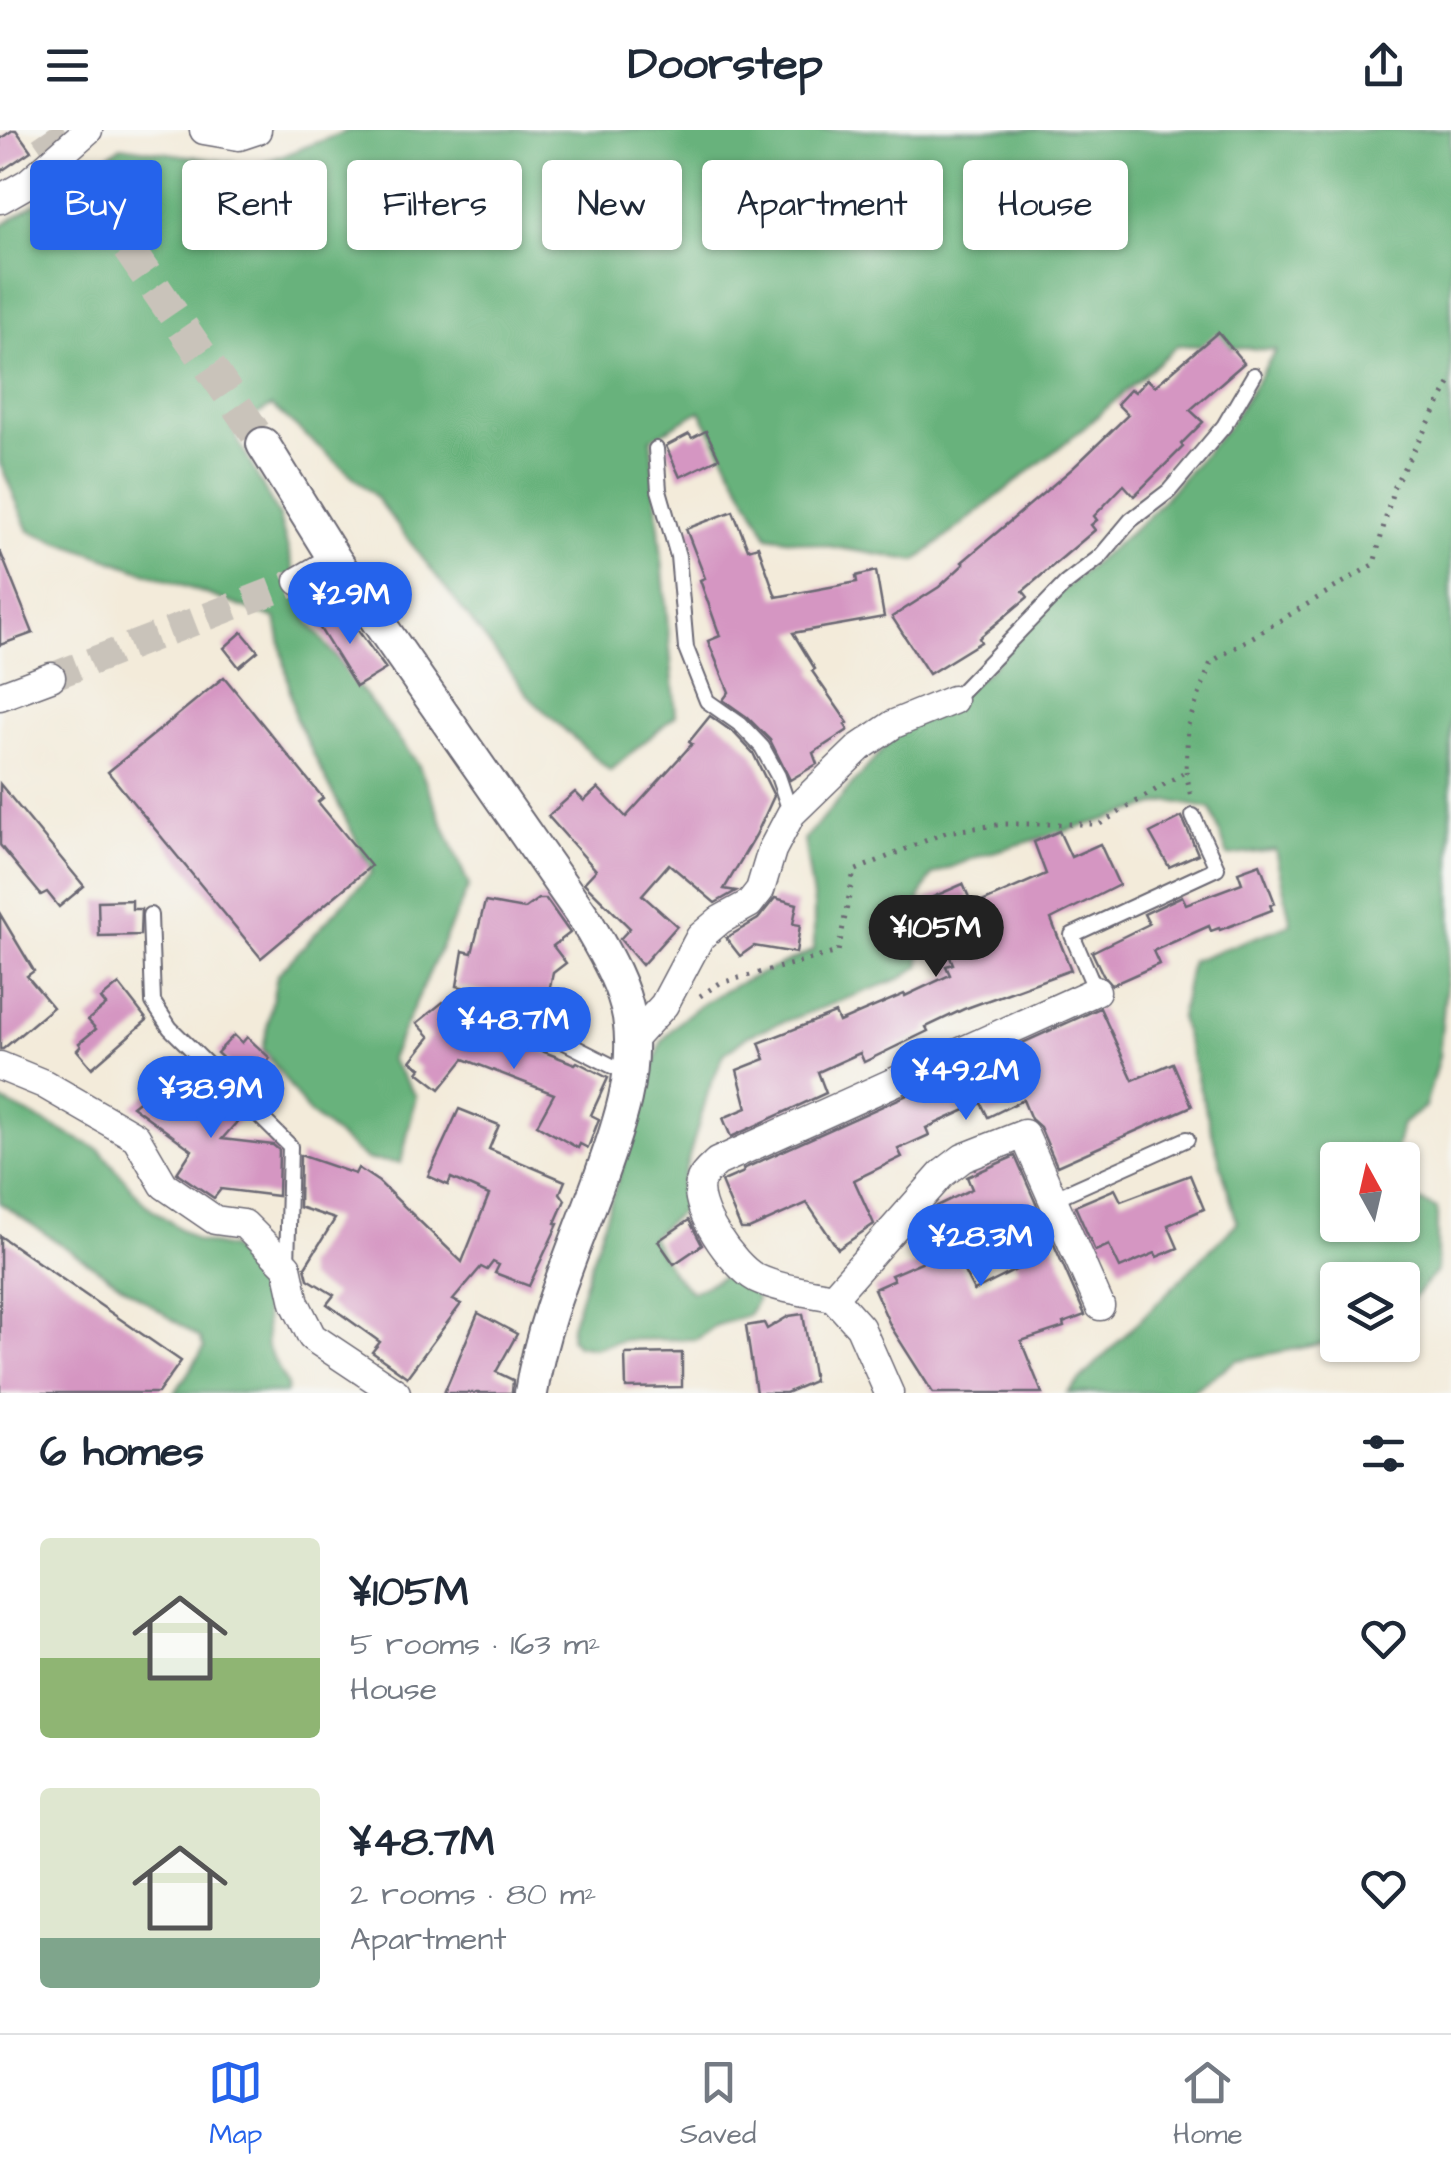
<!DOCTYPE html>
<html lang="en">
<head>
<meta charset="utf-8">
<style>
	body { margin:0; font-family:"Architects Daughter",sans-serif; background:#f2f2f3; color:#1f2937; height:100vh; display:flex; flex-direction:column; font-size:38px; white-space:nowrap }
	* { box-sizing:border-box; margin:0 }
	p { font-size:32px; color:#747a83 }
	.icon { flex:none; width:55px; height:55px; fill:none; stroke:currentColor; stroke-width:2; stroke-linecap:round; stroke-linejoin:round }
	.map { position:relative; height:1263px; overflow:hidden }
	.sheet { display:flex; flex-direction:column; background:#fff; flex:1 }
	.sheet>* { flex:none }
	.banner { position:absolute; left:30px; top:30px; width:1392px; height:90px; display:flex; gap:20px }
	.needle { width:65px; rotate:352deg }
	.tools { position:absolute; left:1320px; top:1012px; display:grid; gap:20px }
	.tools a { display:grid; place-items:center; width:100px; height:100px; border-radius:10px; background:#fff; box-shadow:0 2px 8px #0004; font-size:50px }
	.price { position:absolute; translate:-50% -85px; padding:0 22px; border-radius:35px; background:#2563eb; color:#fff; font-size:32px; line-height:65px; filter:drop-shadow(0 2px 5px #0008) }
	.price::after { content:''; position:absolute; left:50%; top:60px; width:30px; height:22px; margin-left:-15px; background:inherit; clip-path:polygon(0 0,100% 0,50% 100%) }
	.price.selected { background:#222; color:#fff }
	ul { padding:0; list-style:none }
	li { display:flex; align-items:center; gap:30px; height:250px; padding:0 40px }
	li span { display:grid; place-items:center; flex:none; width:280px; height:200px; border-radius:10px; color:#555 }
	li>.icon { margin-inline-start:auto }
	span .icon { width:120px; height:120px; fill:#fffc; stroke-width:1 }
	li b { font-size:42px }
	h2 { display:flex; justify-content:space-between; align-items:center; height:120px; padding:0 40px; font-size:42px }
	.tag { padding:0 35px; border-radius:10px; background:#fff; box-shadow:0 2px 8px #0004; font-size:35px; line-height:90px }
	.tag.selected { background:#2563eb; color:#fff }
	header { display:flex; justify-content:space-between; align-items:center; height:130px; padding:0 40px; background:#fff; font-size:45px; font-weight:800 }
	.dock { display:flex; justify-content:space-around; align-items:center; height:140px; border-top:2px solid #e0e1e3; background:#fff; font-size:28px; color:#747a83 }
	.dock a { display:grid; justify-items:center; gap:5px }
	.dock .selected { color:#2563eb }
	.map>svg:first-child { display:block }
	.forest { fill:#67b27b; stroke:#446a5b; stroke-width:2.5 }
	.building { fill:#d596c2; fill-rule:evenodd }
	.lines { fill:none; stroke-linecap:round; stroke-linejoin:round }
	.minor-tunnel { stroke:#c9c3ba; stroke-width:28; stroke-dasharray:28 14; stroke-linecap:butt }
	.tertiary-tunnel { stroke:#c9c3ba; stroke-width:32; stroke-dasharray:32 16; stroke-linecap:butt }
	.service-casing { stroke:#6b6873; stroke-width:18 }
	.minor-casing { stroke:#6b6873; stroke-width:31 }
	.tertiary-casing { stroke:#6b6873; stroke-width:36 }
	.path { stroke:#6b6873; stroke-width:5; stroke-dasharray:2.5 8; stroke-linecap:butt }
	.service { stroke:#fff; stroke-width:14 }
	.minor { stroke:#fff; stroke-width:28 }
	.tertiary { stroke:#fff; stroke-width:32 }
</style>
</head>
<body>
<header><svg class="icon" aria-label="menu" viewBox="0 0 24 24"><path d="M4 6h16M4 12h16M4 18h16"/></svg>Doorstep<svg class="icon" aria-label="share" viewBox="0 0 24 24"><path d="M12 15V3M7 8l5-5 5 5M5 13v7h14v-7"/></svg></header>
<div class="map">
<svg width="1451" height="1263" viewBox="0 0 1451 1263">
	<rect width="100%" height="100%" fill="#f6f6f2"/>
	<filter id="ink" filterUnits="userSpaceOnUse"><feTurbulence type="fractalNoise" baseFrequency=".01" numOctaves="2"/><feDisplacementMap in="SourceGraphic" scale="20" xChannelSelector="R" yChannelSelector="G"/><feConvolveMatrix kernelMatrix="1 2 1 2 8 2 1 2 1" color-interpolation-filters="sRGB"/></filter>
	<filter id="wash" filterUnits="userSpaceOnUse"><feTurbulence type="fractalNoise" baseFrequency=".0048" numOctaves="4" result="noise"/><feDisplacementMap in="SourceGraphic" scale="40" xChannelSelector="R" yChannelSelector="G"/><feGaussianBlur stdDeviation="2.25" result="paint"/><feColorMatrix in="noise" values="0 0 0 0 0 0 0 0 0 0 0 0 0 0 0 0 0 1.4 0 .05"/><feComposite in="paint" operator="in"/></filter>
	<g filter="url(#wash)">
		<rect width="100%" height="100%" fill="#f3ebda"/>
		<g class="forest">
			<path d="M350 0H1451V800L1439 927 1425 977 1402 994 1394 1030H1338V1095H1402L1403 1063 1437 1079V1141L1413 1169 1403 1175 1402 1150H1338L1337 1211 1237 1230 1189 1263H1067L1237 1093 1180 887 1191 831 1291 794 1275 720 1228 726 1211 679 1170 671 979 726 932 745 920 767V836L900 849 748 905 724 924 709 959 681 1054 682 1080 651 1107 673 1144 692 1162 732 1142 748 1154 757 1170 748 1185 715 1196 697 1209 624 1210 593 1218 577 1215 570 1208 571 1196 661 913C697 863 759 846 814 820V775L804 710 899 601 987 542 1059 463 1148 387 1229 295 1276 220 1178 215 1085 297 916 431 768 406 700 281 651 309 676 585 610 641 532 570 373 364 272 276 232 299 279 387 308 491 418 634 469 756 390 929 416 966 401 1033 367 1030 309 983 263 919 277 845 372 742 295 587 276 489 29 401 0 333V97L122 16 255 36Z"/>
			<polygon points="0,970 100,1020 145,1074 197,1111 230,1118 263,1151 267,1217 287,1255 286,1263 175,1263 204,1218 200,1208 0,1073"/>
		</g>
		<g id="blocks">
			<g class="building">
				<polygon points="13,0 16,0 31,21 0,42 0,9"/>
				<polygon points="1218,202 1244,233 1190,280 1203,292 1181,314 1183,317 1134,366 1124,355 1094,386 1097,390 1091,395 1095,400 1023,461 1028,467 979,508 981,512 929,544 892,487 939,457 964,434 962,432 1073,338 1128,285 1117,274 1131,259 1135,262 1147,249 1155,256"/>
				<polygon points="706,301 719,328 680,347 666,316 689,304 692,308"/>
				<polygon points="733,381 748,419 758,416 776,467 857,452 856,446 876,441 884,487 793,503 815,539 812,541 848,593 845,595 848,600 813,623 817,634 790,650 770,610 747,587 723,570 729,562 708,511 720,506 700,450 705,448 686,399"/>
				<polygon points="0,421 33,503 0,515"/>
				<polygon points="341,477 386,539 356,557 316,492"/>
				<polygon points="242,502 258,521 239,537 224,518"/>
				<polygon points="224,547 323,668 318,672 371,736 261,828 108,642"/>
				<polygon points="710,586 734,603 753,623 774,666 756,705 724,759 736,761 715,773 669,734 642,765 677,796 642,835 620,809 630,798 584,753 596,740 548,686 575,662 584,671 598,658 626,687 692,614 689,612"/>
				<polygon points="0,654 84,756 59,777 47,762 41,765 0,715"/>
				<polygon points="1182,687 1198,724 1169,737 1150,703"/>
				<polygon points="1059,701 1071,727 1100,714 1119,755 1051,789 1071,840 964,879 926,897 928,901 864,932 860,923 818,942 826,963 731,1007 723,988 747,978 737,940 765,929 759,913 835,883 839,892 904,864 905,866 950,845 946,836 953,834 926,770 963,754 973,776 1046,744 1034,712"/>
				<polygon points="1260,734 1275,773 1270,775 1272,780 1220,800 1219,798 1211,801 1209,796 1153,821 1159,834 1112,855 1103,845 1092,822 1149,794 1144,784 1182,766 1186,774 1242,753 1238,742"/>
				<polygon points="775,768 797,774 793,794 800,795 796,823 754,816 740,826 726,808 758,789"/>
				<polygon points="538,769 546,769 570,803 553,816 566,833 553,843 546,875 457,856 463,821 472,823 485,772 524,779"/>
				<polygon points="132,770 132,779 141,779 140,805 99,806 98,771"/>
				<polygon points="0,784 34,841 27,846 53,877 3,919 0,919"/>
				<polygon points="119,854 147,890 92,938 77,920 81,916 79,913 96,899 88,890 106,875 101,869"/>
				<polygon points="443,872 503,920 506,907 575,934 577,932 608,948 591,985 599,989 588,1018 580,1014 578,1018 537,995 554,964 464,929 440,959 418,942 421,938 411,931 430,907 417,893"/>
				<polygon points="1100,878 1133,950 1173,933 1192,976 1057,1036 1040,997 1031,989 1023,970 988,987 981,973 926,998 929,1005 898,1019 902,1027 854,1050 874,1094 838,1119 807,1073 749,1099 741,1099 721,1052 744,1042 743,1039"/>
				<polygon points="234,905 242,913 247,907 270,928 265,934 279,946 257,968 237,949 241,945 217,923"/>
				<polygon points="174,943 182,953 211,974 222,964 243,985 222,1009 273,1015 279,1020 278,1066 221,1059 214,1068 177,1043 192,1020 132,976"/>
				<polygon points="459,979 499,995 489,1019 565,1051 560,1063 565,1070 555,1093 558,1094 529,1156 495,1143 499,1135 493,1132 487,1140 481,1137 453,1170 461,1174 407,1247 372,1222 380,1212 327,1174 334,1165 308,1149 305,1137 335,1089 299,1077 300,1025 355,1044 358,1038 379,1052 462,1132 489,1065 451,1048 448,1055 428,1046"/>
				<path d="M1015 1026 1085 1185 1063 1193 1064 1197 1021 1211 1042 1263H933L891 1197 874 1159 894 1150 891 1145 926 1130 913 1103 937 1076 972 1059 967 1047ZM999 1097 1018 1139 974 1161 953 1120Z"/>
				<polygon points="1190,1045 1204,1079 1168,1095 1178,1118 1157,1127 1155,1123 1120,1138 1109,1115 1095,1121 1075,1076 1115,1059 1121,1071"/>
				<polygon points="689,1090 702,1115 674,1134 658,1111"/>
				<polygon points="0,1106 181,1231 158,1263 0,1263"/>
				<polygon points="478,1183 517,1204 496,1242 513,1250 512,1263 444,1263"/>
				<polygon points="803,1184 814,1251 786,1263 756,1263 746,1196 764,1193 767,1199 789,1186"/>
				<polygon points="682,1223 682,1257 626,1258 625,1224"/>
			</g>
		</g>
	</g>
	<g filter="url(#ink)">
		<use href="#blocks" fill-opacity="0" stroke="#6b6873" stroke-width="2.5"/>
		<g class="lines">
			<polyline class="minor-tunnel" points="51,547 299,451"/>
			<polyline class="tertiary-tunnel" points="46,0 263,314"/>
			<defs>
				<g id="service">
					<polyline points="656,319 659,360 678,426 686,518 707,571 741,595 762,617 778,646 791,684"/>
					<polyline points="953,570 1065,454 1100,427 1131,390 1169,361 1224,296 1254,245"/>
					<polyline points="150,785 153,872 170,898 290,1016 287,1136"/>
					<polyline points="1096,861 1072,805 1217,738 1193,686"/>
					<polyline points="472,878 503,881 630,945"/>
					<polyline points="1053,1069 1187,1009"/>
				</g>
				<g id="minor">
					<polyline points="204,0 239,6 257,0"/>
					<polyline points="0,69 28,53 88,0"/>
					<polyline points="299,451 335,430"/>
					<polyline points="0,566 51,547"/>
					<polyline points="631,911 664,875 700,807 720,790 749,774 760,760 772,720 791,684 860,617 894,594 953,570"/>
					<polyline points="0,936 44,954 136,1007 164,1055 215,1090 244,1094 287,1137 295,1173 312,1207 396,1263"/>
					<path d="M833 1167C808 1162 779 1159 756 1148 733 1136 690 1076 701 1050 704 1043 712 1037 717 1032L1096 861"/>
					<polyline points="889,1263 860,1197 833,1167 942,1044 963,1028 1024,1004 1100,1176"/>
				</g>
				<path id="tertiary" d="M263 314 335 430 585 789C602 819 623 852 629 887 638 944 618 998 599 1051 574 1120 542 1190 531 1263"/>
			</defs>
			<use href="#service" class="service-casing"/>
			<use href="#minor" class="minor-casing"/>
			<use href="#tertiary" class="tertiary-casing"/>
			<g class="path">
				<polyline points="1186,641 1191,668"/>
				<polyline points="700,866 720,853 838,822 854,741 946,702 1004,694 1100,694 1186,641 1188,595 1211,532 1374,434 1394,356 1451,252"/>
			</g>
			<use href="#service" class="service"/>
			<use href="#minor" class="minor"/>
			<use href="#tertiary" class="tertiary"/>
		</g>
	</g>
</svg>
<div class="tools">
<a><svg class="needle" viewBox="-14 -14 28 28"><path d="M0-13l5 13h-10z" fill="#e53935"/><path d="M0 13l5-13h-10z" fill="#747a83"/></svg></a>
<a><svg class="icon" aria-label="layers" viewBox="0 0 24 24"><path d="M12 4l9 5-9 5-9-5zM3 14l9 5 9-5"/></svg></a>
</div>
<b class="price" style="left:350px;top:517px">¥29M</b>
<b class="price selected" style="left:936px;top:850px">¥105M</b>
<b class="price" style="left:514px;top:942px">¥48.7M</b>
<b class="price" style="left:966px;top:993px">¥49.2M</b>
<b class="price" style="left:211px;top:1011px">¥38.9M</b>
<b class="price" style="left:981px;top:1159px">¥28.3M</b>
<div class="banner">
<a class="tag selected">Buy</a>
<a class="tag">Rent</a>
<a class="tag">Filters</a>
<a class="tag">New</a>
<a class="tag">Apartment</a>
<a class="tag">House</a>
</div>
</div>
<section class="sheet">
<h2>6 homes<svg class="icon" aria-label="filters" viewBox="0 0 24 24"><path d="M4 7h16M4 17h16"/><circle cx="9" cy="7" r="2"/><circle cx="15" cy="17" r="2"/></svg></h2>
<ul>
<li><span style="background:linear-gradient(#dfe7d0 60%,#8fb573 0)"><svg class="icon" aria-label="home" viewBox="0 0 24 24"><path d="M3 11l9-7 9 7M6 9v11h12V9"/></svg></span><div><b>¥105M</b><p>5 rooms · 163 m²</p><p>House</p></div><svg class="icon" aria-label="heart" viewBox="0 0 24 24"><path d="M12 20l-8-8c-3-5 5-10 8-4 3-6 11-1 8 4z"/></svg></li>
<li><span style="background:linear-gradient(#dfe7d0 75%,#7fa58c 0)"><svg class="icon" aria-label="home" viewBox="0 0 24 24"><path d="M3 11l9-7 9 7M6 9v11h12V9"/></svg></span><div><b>¥48.7M</b><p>2 rooms · 80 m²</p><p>Apartment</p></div><svg class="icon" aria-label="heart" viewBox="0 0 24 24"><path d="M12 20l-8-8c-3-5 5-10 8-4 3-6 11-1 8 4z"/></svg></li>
</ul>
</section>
<nav class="dock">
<a class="selected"><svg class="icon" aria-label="map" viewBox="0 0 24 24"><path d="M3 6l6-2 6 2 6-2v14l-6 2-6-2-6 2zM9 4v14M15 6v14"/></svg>Map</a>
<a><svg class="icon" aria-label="saved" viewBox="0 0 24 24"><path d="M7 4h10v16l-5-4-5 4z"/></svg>Saved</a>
<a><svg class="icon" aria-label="home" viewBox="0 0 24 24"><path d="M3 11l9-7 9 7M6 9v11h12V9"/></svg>Home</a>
</nav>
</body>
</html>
